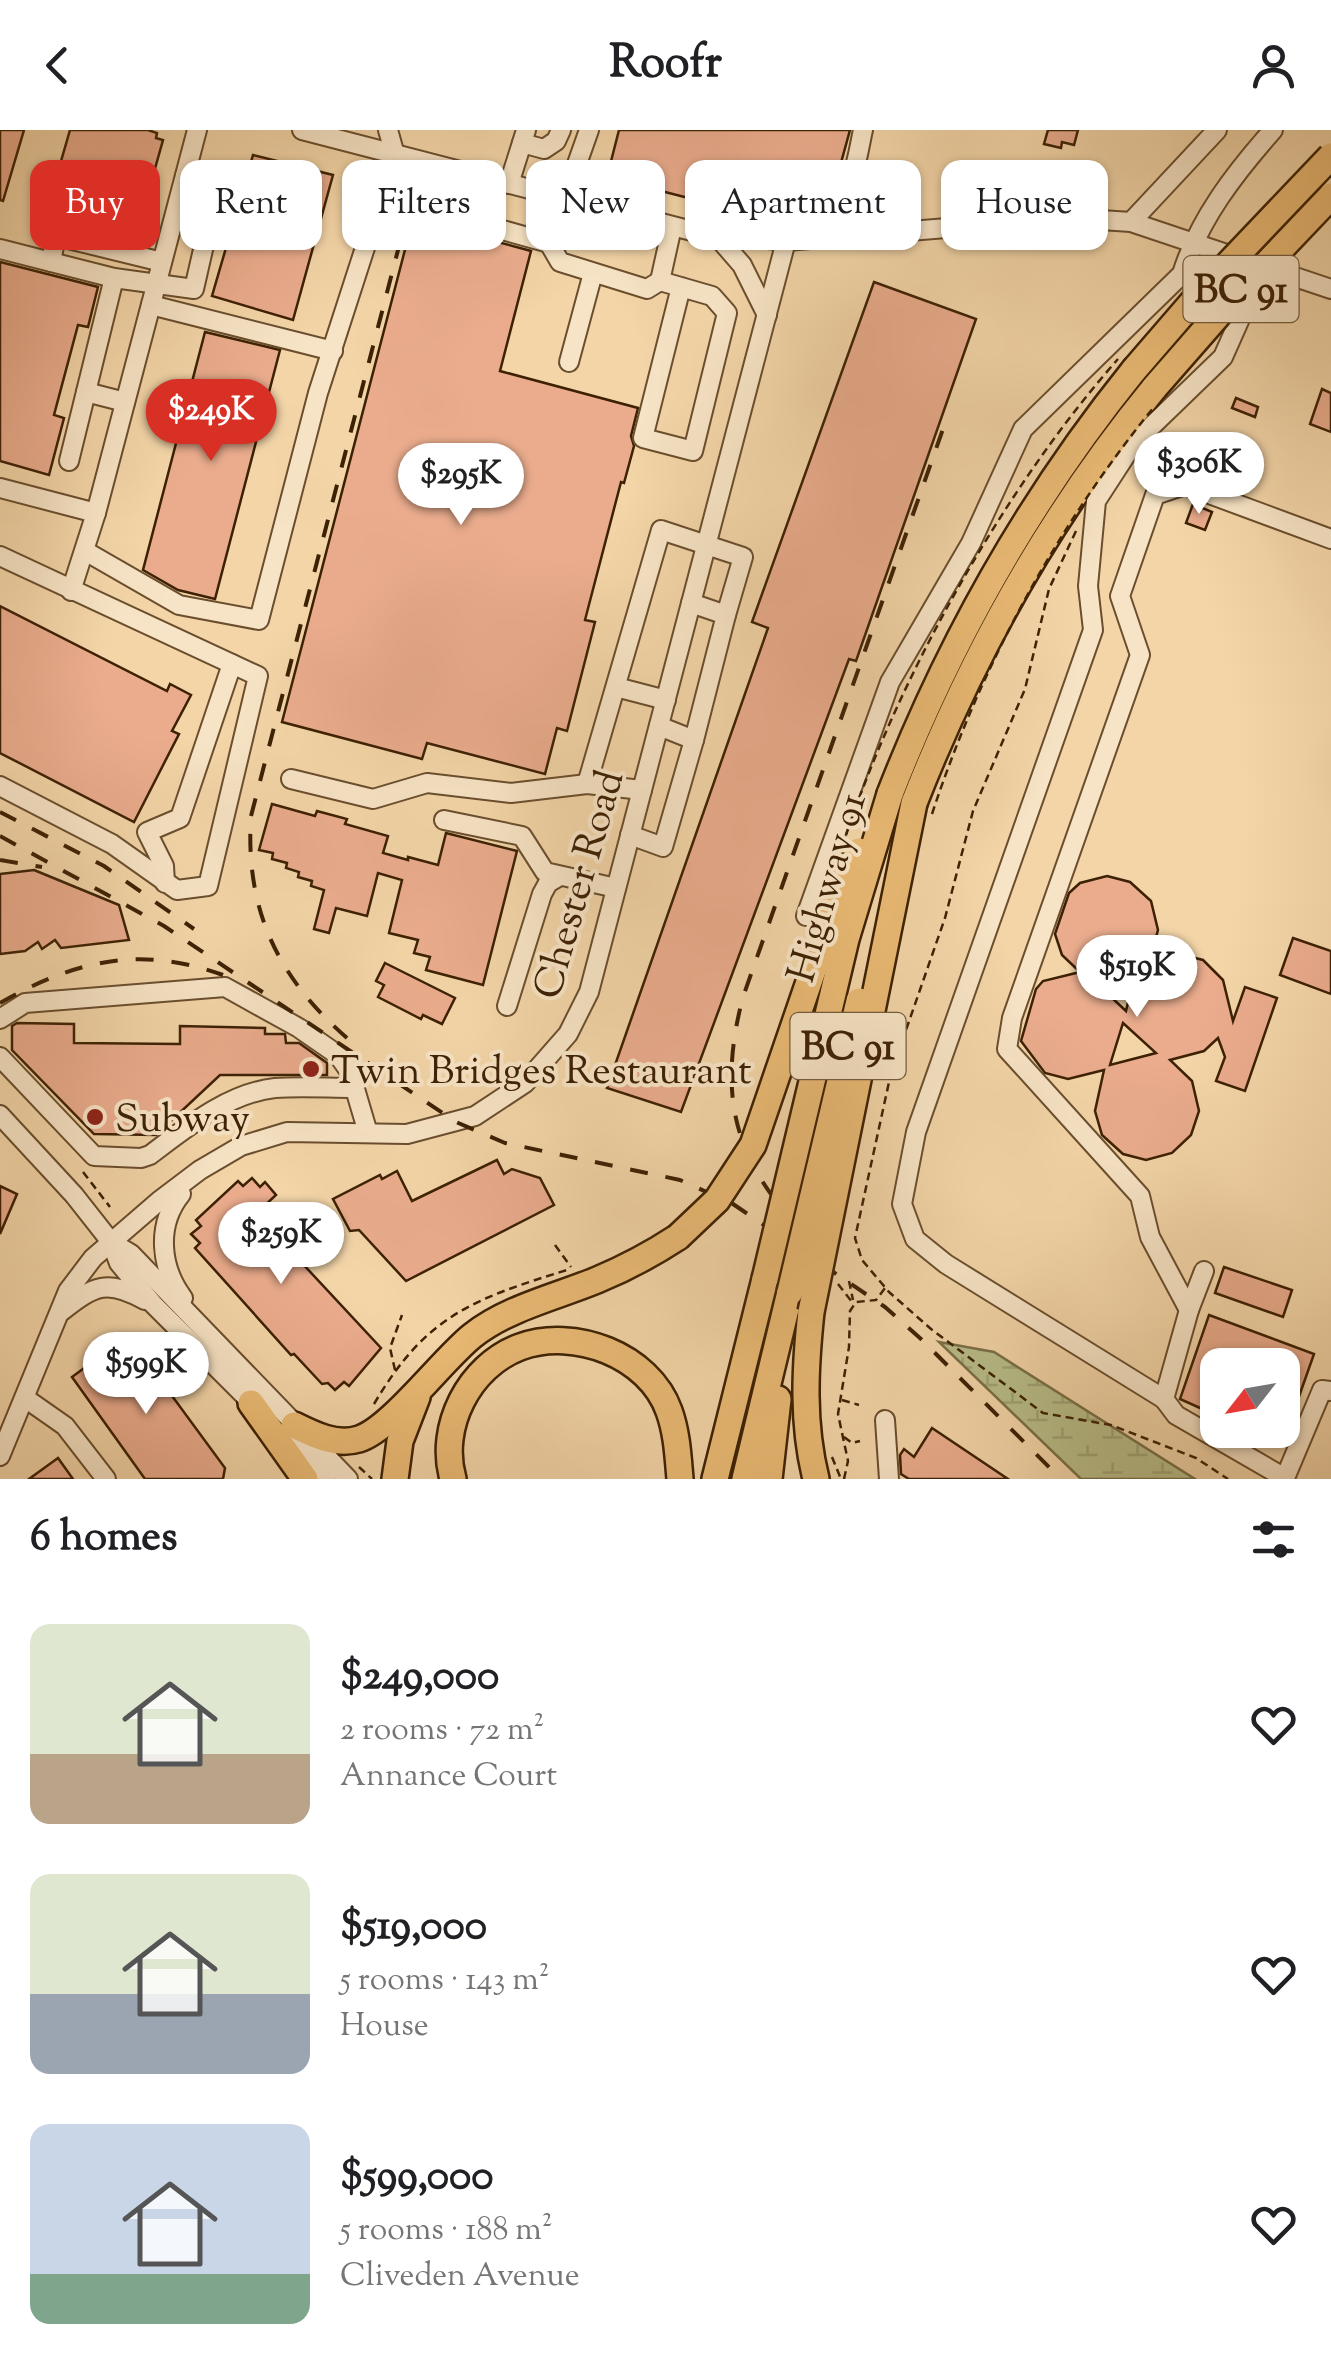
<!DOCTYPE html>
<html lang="en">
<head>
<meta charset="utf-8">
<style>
	body { margin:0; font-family:"Sorts Mill Goudy",serif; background:#f2f2f2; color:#202124; height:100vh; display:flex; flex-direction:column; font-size:38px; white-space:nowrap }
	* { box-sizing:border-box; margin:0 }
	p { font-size:32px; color:#757577 }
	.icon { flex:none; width:55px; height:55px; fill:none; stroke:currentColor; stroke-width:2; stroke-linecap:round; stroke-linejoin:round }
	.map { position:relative; height:1349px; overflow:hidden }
	.drawer { display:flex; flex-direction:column; background:#fff; flex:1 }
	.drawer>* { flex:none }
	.guide { position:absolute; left:30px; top:30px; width:1272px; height:90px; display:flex; gap:20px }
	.needle { width:65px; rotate:239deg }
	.fabs { position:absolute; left:1200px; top:1218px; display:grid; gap:20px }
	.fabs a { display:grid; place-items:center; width:100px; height:100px; border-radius:20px; background:#fff; box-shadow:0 2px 8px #0004; font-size:50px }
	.price { position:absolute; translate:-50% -85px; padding:0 22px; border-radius:35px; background:#fff; color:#222; font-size:32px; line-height:65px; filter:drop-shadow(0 2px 5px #0008) }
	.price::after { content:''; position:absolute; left:50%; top:60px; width:30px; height:22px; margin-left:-15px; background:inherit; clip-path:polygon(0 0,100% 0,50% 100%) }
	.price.selected { background:#d93025; color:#fff }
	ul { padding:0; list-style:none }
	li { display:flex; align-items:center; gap:30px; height:250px; padding:0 30px }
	li span { display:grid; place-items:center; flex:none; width:280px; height:200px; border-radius:20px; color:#555 }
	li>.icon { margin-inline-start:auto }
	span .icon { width:120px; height:120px; fill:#fffc; stroke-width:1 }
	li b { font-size:42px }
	h2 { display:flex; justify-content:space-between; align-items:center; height:120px; padding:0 30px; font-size:42px }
	.chip { padding:0 35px; border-radius:20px; background:#fff; box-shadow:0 2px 8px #0004; font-size:35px; line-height:90px }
	.chip.selected { background:#d93025; color:#fff }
	header { display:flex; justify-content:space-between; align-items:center; height:130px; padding:0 30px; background:#fff; font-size:45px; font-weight:700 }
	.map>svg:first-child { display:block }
	.wetland { fill:url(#wetland-marsh); stroke:#7a7047; stroke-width:2.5 }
	.building { fill:#eaac8d; stroke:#3d2104; stroke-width:2.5; fill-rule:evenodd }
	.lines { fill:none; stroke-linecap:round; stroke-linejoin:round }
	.minor-casing { stroke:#6a4e2d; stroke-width:22 }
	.highway-casing { stroke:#3d2104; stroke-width:30 }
	.path { stroke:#3d2104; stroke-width:2.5; stroke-dasharray:8 5; stroke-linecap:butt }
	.minor { stroke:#f7e4c6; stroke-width:18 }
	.highway { stroke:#eaba74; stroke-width:25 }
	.rail { stroke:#3d2104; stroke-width:4; stroke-dasharray:18 18; stroke-linecap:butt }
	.highway-bridge-casing { stroke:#3d2104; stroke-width:30; stroke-linecap:butt }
	.path-bridge { stroke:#3d2104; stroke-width:2.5; stroke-dasharray:8 5; stroke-linecap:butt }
	.highway-bridge { stroke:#eaba74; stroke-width:25 }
	.poi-dot { fill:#8f2418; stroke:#f7e4c6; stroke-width:4 }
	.labels { text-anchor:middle; stroke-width:8; stroke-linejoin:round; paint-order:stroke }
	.shield { fill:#f7e4c6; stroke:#755c3e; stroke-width:2.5 }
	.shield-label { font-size:38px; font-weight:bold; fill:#3d2104 }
	.street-label { font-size:40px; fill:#3d2104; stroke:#f7e4c6 }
	.poi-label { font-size:40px; fill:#3d2104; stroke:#f7e4c6; text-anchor:start }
</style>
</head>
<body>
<header><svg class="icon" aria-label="back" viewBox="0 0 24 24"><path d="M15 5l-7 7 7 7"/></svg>Roofr<svg class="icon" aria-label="person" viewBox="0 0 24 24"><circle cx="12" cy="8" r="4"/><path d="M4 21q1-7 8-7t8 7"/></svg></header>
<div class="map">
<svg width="1331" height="1349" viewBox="0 0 1331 1349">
	<defs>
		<pattern id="wetland-marsh" width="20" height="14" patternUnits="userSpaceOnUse" patternTransform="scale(2.5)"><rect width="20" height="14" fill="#b8be8a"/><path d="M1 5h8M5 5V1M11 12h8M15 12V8" fill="none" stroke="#9fa375"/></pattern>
	</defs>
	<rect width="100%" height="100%" fill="#f3d5a8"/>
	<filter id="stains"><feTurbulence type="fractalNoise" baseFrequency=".002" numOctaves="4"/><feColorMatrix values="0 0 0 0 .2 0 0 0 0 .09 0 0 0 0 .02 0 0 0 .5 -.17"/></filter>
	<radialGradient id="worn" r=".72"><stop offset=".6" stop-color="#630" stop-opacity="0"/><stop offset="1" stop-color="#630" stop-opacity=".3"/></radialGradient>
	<polygon class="wetland" points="939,1212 994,1222 1195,1349 1081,1349"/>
	<g class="building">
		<polygon points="0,0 24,0 3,71 0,70"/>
		<polygon points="70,0 148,0 157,3 156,8 163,10 154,42 150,41 148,47 131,42 118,85 51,66"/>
		<polygon points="619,0 850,0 836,51 790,39 779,81 749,73 748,78 697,65 696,70 607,47"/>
		<polygon points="1048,0 1078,0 1074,15 1062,12 1061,18 1044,14"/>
		<polygon points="253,25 333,45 293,190 212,166"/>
		<polygon points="413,89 531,121 500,241 638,278 631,306 634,316 624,353 621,352 585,490 595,492 567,601 557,598 545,644 427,613 422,629 282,592"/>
		<polygon points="0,132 98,157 88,197 78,195 54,285 64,288 49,345 0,331"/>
		<polygon points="874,152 976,189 856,531 849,529 681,982 607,958 768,498 752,492"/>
		<polygon points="205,202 280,220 215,469 178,460 143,440"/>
		<polygon points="1322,259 1331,263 1331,302 1310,294"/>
		<polygon points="1236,268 1258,277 1255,287 1232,278"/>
		<polygon points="1193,374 1212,382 1205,400 1186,393"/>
		<polygon points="0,476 167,561 170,554 191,565 172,601 179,604 134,692 0,623"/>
		<polygon points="272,674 315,686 317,681 347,689 345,694 388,706 383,723 408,730 408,727 438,735 446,703 517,721 483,855 426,840 430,827 414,823 418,810 389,803 402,750 378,743 367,786 336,778 329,803 314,799 324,760 311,756 312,751 298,747 299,742 286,738 287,733 272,729 273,723 259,720"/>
		<polygon points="34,740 119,775 129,810 61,818 55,810 42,819 38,812 25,821 0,824 0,744"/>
		<path d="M1107 746 1130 752 1151 771 1158 800 1149 832 1179 824 1203 830 1223 850 1233 891 1245 857 1277 868 1245 961 1216 951 1225 927 1218 908 1204 921 1170 930 1192 951 1199 981 1191 1005 1172 1023 1146 1030 1123 1024 1102 1005 1095 981 1104 940 1068 949 1045 943 1021 911 1036 859 1043 851 1080 842 1062 825 1055 804 1069 763 1080 753ZM1135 842 1126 881 1095 852ZM1123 893 1156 923 1110 935Z"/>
		<polygon points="1293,808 1331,821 1331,864 1280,845"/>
		<polygon points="385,833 455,868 442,894 423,885 421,889 378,867 384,855 376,851"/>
		<polygon points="17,893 74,894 74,913 180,914 180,896 265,898 265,904 285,904 286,913 299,913 327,933 327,945 220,945 156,1005 94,1004 12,920 12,896"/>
		<polygon points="497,1030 504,1044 512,1039 540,1048 554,1075 406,1151 359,1100 350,1101 333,1069 380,1045 382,1049 397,1041 412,1071"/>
		<polygon points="252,1048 260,1057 265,1052 276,1065 261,1079 261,1089 381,1218 349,1256 344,1252 335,1260 328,1253 322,1254 294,1224 291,1225 195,1118 200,1113 191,1104 201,1096 196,1090 238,1051 243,1056"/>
		<polygon points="0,1056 17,1064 0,1104"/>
		<polygon points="1224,1137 1292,1160 1283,1187 1215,1163"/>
		<polygon points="1209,1185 1314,1224 1284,1309 1282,1235 1218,1235 1218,1286 1180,1269"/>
		<polygon points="121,1211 134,1214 225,1338 223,1349 145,1349 72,1247"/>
		<polygon points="932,1298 1008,1349 909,1349 901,1344 900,1325 904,1319 914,1327"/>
		<polygon points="58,1328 73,1349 29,1349"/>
	</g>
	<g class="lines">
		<defs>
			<g id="minor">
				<polyline points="302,0 692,101 786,111 1071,88 1131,92 1331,159"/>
				<polyline points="589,0 549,113 560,132 647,159 660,151"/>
				<polyline points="522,13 544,19 556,11 561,0"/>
				<polyline points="509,54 526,0"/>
				<polyline points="431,80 549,113"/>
				<polyline points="1131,92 1217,0"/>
				<polyline points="672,97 660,151 712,166 727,183 693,321 643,308 681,157"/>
				<polyline points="715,104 742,135 767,185"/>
				<polyline points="0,119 114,148"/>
				<polyline points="123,122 140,62"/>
				<polyline points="51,132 56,106 162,132"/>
				<polyline points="151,175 333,221"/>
				<polyline points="569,232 593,143"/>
				<polyline points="86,262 125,272"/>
				<polyline points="69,331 114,148 194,159 218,54 185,46"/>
				<polyline points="0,358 96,383"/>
				<polyline points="85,421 179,475 259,490 318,263 395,25 388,0"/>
				<polyline points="0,426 258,546 208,756 177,760 112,714 0,656"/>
				<polyline points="71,461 96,383 197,0"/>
				<polyline points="616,557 666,570"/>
				<polyline points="659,596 694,610 726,485 691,473"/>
				<polyline points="291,649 373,669 427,653 511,663 587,654 642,660"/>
				<polyline points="587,654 661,400 743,427 726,485"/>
				<polyline points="444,690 522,706 545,742 616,758"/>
				<polyline points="630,705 663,717 694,610"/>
				<polyline points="165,753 164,736 147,702 180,688 232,534"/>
				<path d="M806 786 890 552 971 413 1023 299 1182 144C1199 89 1235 43 1273 0"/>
				<polyline points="507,876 542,764 548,753 558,747"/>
				<polyline points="0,889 25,873 225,857 299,898 338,925 350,942 368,1003"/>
				<path d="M0 927 94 1026 141 1028 150 1025C186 998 228 963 275 958 301 956 328 958 354 958"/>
				<polyline points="0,985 74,1065 111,1112 119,1133 153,1174 259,1280"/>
				<path d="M181 1064C156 1095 160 1137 183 1168"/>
				<polyline points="111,1112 131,1124 348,1349"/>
				<polyline points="1204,1141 1189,1180 1164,1269 1176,1285 1285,1348 1322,1260 1331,1261"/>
				<polyline points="1189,1180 1150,1107 1140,1066 1007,919 1012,888 1140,525 1120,466 1155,365 1185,355 1331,409"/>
				<path d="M62 1181C95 1155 107 1149 145 1170"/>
				<polyline points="25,1268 65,1296 106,1349"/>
				<polyline points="1164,1269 946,1134 915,1109 902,1074 916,1002 1093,500 1088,456 1096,371 1133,314 1223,227 1258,148"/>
				<polyline points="885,1290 889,1349"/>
				<polyline points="291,1313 326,1349"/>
				<path d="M0 1326 68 1161 93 1128 159 1071 200 1040 241 1016 287 1002 407 1004 475 986 525 953 568 904 589 862 786 111 794 69C805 70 817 73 828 71 854 68 858 21 863 0"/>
			</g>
			<g id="highway">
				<path d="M890 664C950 510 1030 369 1134 240"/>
				<path d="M914 673C973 522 1052 382 1155 257"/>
				<path d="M811 1182C805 1238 802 1293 816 1349"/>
				<polyline points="251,1273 305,1349"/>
				<path d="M294 1295C314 1305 336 1316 359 1309 391 1299 443 1229 472 1206 507 1178 556 1167 597 1150 626 1138 652 1124 678 1107"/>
				<polyline points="395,1349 400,1311 417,1267"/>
				<path d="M453 1349C438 1297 469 1236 520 1217 574 1197 649 1225 669 1281 677 1303 678 1326 680 1349"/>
				<polyline points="715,1349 765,1149"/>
				<polyline points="745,1349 790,1162"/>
				<polyline points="769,1349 778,1269"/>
			</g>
		</defs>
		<use href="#minor" class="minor-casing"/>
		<use href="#highway" class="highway-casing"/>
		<g class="path">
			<polyline points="1076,401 1049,459 1025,559 973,681 945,788 891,943 855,1108 862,1130 889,1162 931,1199 1043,1283 1111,1295 1196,1328 1228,1349"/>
			<polyline points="83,1042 110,1077"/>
			<polyline points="555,1115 571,1137"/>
			<polyline points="849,1151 853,1170"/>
			<polyline points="838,1154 852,1172"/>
			<polyline points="395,1240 390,1218 402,1185"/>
			<polyline points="842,1270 859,1275"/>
			<path d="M374 1274C427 1184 474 1169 570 1139"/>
			<polyline points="844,1307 852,1313 860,1311"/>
			<polyline points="832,1327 841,1349"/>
			<polyline points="359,1337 372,1349"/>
			<polyline points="844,1349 848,1331 838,1284 849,1217 850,1181 856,1172 876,1170 885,1158"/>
		</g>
		<use href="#minor" class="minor"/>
		<use href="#highway" class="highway"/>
		<g class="rail">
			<polyline points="0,682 104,736 194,799"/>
			<polyline points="0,706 164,796 456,992 505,1013 680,1050 733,1074 885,1177 921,1209 1061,1349"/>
			<polyline points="0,730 42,737"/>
			<path d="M0 873C76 830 140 815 223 845"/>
			<path d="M347 908C277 847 245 779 251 686L404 97"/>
			<path d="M821 1120C740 1043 714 977 743 867L943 299"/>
		</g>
		<defs>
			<g id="highway-bridge">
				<polyline points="1134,240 1197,167 1331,26"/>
				<polyline points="1155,257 1218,185 1331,66"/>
				<polyline points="678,1107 717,1070 753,1015 844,750 859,721"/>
				<polyline points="765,1149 846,809 890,664"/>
				<polyline points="790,1162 859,871"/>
				<polyline points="811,1182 914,673"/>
			</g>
		</defs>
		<use href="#highway-bridge" class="highway-bridge-casing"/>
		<g class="path-bridge">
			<path d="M932 684C980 538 1056 397 1154 277"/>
			<path d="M846 705C900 544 1005 357 1118 229"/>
		</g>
		<use href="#highway-bridge" class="highway-bridge"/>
	</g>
	<g class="poi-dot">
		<circle cx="311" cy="939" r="10"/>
		<circle cx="95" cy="987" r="10"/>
	</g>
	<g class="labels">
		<g class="shield">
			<rect x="1183.5" y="126" width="115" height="66" rx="8"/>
			<rect x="790.5" y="883" width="115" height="66" rx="8"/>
		</g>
		<g class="shield-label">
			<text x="1241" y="172">BC 91</text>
			<text x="848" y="929">BC 91</text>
		</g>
		<g class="street-label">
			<text transform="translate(577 754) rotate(-74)" y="14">Chester Road</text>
			<text transform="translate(825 757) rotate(-74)" y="14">Highway 91</text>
		</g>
		<g class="poi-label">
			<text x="331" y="953">Twin Bridges Restaurant</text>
			<text x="115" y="1001">Subway</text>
		</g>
	</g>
	<rect width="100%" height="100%" filter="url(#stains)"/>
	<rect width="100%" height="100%" fill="url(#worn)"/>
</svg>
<div class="fabs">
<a><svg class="needle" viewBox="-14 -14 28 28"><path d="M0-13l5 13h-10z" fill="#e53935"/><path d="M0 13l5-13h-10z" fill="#757577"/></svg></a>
</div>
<b class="price selected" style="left:211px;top:334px">$249K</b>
<b class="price" style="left:1199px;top:387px">$306K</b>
<b class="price" style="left:461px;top:398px">$295K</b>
<b class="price" style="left:1137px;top:890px">$519K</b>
<b class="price" style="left:281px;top:1157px">$259K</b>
<b class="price" style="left:146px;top:1287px">$599K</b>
<div class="guide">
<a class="chip selected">Buy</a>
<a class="chip">Rent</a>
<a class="chip">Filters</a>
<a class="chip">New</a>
<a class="chip">Apartment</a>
<a class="chip">House</a>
</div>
</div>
<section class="drawer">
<h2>6 homes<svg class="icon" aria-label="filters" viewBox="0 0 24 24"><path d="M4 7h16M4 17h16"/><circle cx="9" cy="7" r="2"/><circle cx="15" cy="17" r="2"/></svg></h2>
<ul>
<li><span style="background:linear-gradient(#dfe7d0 65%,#b9a48a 0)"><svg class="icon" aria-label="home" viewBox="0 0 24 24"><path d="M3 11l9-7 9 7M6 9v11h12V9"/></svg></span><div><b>$249,000</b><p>2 rooms · 72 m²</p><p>Annance Court</p></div><svg class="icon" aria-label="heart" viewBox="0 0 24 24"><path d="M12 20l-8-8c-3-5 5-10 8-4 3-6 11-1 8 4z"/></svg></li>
<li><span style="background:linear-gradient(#dfe7d0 60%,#9aa5b1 0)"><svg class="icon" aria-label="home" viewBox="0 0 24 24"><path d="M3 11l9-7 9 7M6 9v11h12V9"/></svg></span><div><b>$519,000</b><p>5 rooms · 143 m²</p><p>House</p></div><svg class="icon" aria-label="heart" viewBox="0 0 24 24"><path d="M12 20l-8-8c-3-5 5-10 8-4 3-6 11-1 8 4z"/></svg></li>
<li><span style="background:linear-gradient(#c9d6e8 75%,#7fa58c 0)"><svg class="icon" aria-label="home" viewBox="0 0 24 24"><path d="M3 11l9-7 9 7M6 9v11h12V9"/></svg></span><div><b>$599,000</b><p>5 rooms · 188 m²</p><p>Cliveden Avenue</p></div><svg class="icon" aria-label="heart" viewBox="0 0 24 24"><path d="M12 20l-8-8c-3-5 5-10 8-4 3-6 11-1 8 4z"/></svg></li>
</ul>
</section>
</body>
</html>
